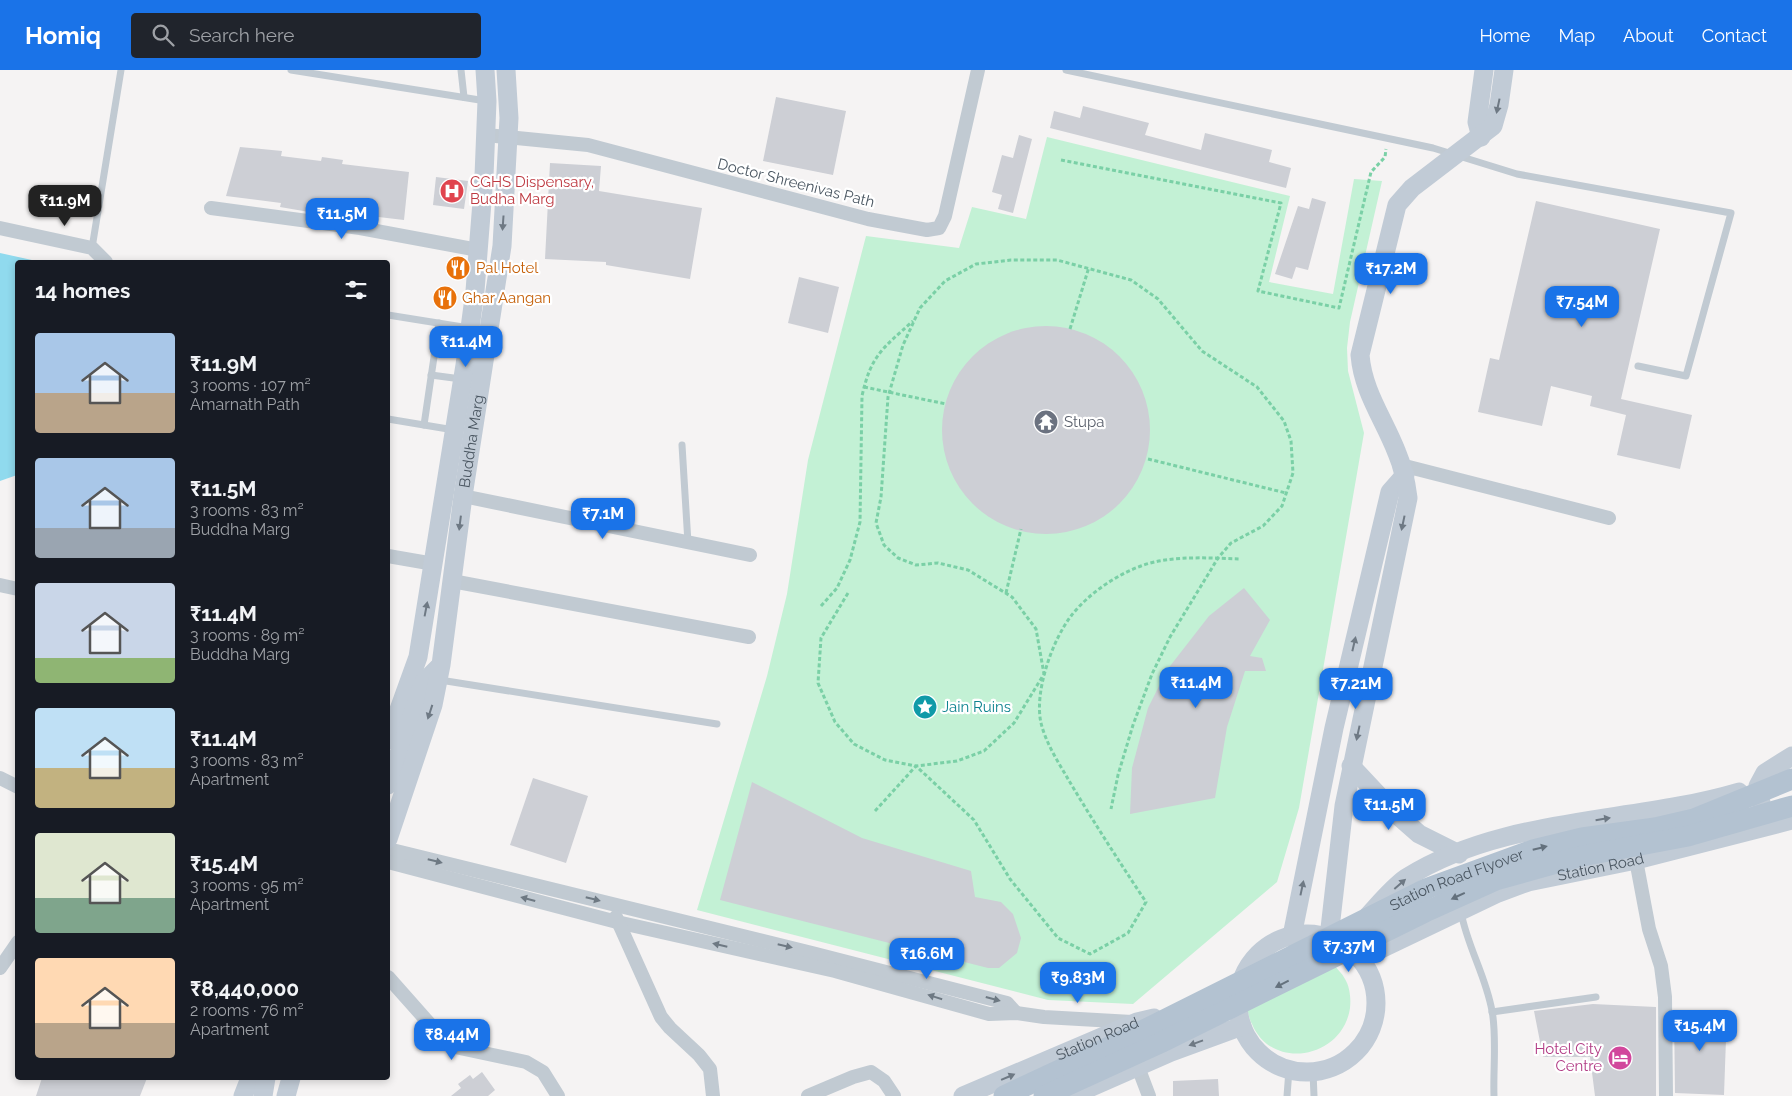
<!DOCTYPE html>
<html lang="en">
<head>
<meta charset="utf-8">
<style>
	body { margin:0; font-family:Raleway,sans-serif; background:#20242c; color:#f1f3f6; height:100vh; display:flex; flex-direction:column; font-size:19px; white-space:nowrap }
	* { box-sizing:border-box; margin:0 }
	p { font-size:16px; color:#9ea1a6 }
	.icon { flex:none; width:28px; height:28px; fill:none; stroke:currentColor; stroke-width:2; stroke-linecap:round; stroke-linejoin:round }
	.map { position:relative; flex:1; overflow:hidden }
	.details { position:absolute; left:15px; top:190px; width:375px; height:820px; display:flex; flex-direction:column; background:#171b24; border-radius:5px; box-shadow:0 2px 8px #0003 }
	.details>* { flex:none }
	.price { position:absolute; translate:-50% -42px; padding:0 11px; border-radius:10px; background:#1a73e8; color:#fff; font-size:16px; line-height:32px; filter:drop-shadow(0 1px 2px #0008) }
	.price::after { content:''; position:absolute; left:50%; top:30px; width:15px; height:11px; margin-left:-8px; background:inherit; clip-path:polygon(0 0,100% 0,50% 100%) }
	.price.on { background:#222; color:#fff }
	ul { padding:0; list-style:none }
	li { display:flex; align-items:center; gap:15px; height:125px; padding:0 20px }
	li span { display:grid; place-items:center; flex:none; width:140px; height:100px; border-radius:5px; color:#555 }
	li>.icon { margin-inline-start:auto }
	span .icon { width:60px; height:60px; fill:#fffc; stroke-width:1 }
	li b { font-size:21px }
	h2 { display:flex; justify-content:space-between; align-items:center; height:60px; padding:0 20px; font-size:21px }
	header { display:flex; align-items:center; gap:30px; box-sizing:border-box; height:70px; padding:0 25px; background:#1a73e8; color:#fff }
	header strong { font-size:24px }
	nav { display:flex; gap:28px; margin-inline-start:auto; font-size:18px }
	.search { width:350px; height:45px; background:#20242c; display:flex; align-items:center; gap:12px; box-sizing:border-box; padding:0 18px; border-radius:5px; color:#9ea1a6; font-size:19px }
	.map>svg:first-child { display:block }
	.green { fill:#c3f1d5 }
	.water { fill:#90daee }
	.building { fill:#cdcfd5 }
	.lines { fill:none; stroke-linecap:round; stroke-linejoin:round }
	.path { stroke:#7ad0a6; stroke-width:3; stroke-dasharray:4 2.5; stroke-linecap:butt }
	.lane { stroke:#c1cad2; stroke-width:7 }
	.street { stroke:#c1cad2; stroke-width:14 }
	.secondary { stroke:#c1cbd6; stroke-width:19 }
	.primary { stroke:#b3c2d1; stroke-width:21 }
	.oneway { fill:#6e7984 }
	.oneway2 { fill:#64717d }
	.oneway3 { fill:#6e7983 }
	.labels { text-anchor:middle; stroke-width:4.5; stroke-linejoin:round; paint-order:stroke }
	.health-label { font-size:15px; fill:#be3a42; stroke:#fff; text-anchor:start }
	.street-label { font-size:15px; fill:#4a5661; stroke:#fff }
	.food-label { font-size:15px; fill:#c56008; stroke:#fff; text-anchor:start }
	.worship-label { font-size:15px; fill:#5b616d; stroke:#fff; text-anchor:start }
	.culture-label { font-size:15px; fill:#0d838f; stroke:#fff; text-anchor:start }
	.hotel-label { font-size:15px; fill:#b23c85; stroke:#fff; text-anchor:end }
</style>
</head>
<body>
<header>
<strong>Homiq</strong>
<div class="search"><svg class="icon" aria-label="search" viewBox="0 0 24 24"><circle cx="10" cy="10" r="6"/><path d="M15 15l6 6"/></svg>Search here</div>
<nav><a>Home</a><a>Map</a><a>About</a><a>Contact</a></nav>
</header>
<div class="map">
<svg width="1792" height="1026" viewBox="0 0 1792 1026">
	<rect width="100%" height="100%" fill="#f5f3f3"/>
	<g class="green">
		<polygon points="1047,67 1290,126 1269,212 1333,224 1354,109 1382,111 1350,252 1347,278 1348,301 1364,363 1299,738 1277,812 1133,934 1048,930 697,840 767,606 787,524 808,390 866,166 959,178 972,137 1026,149"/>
		<path d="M1333 894C1337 899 1342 903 1345 909 1350 917 1351 929 1350 938 1343 988 1272 1002 1252 954 1249 949 1248 942 1247 936Z"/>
	</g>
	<polygon class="water" points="0,183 41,192 18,192 17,405 0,411"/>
	<g class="building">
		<polygon points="776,27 846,41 833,105 763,91"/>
		<polygon points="1083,36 1149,53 1145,65 1201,80 1205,63 1272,80 1269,92 1291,98 1286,118 1050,58 1054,41 1080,48"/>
		<polygon points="1019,65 1032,69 1013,143 998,139 1002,125 992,122 1002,85 1013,88"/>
		<polygon points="240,77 282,81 281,86 321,91 322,87 343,90 342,94 409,102 404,150 336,142 336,146 315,143 280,137 281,133 226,126"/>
		<polygon points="550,93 601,96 599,121 702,138 690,209 606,195 606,192 545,189"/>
		<polygon points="436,107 468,111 464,139 433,135"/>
		<polygon points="1312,128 1326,132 1308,200 1296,197 1292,209 1275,204 1298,136 1309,139"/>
		<polygon points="1536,131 1660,159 1621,329 1692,345 1680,399 1617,385 1626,345 1590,336 1592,326 1551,316 1542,356 1478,342 1490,288 1499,290"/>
		<polygon points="799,207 839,217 828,263 788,253"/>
		<circle cx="1046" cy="360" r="104"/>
		<polygon points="1244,518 1270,550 1250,586 1262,588 1266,601 1245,601 1227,657 1215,728 1130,744 1132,698 1148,638 1167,600 1209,546"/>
		<polygon points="533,708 588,726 566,793 510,775"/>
		<polygon points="752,712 862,768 971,801 975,827 1001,832 1013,844 1021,868 1017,883 999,898 988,898 720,830"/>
		<polygon points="1593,934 1656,937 1656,1026 1595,1026 1590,987 1543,987 1534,941"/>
		<polygon points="1674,940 1727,941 1724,1025 1675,1023"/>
		<polygon points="482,1002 495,1020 488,1026 451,1026 461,1018 458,1014 470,1005 473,1009"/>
		<polygon points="42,1008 147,1008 140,1026 36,1026"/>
		<polygon points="1218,1009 1219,1026 1173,1026 1173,1011"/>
	</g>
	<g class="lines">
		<g class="path">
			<polyline points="1061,90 1281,133 1258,221 1339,238 1371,102 1385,87 1386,79"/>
			<polyline points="1070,259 1089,197"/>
			<polyline points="864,317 946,334"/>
			<polyline points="1148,389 1286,423"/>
			<polyline points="848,523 821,568 818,613 835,652 854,674 885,690 916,696 957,691 984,681 1014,653 1044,604 1036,559 1012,527 968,500 938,493 916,495 898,488 884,475 876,453 881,427 888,327 903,275 920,238 945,211 976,194 1011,190 1057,190 1131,210 1158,229 1202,281 1257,317 1284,351 1291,371 1293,403 1282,436 1263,456 1231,473 1218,488 1170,567 1152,604 1133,655 1118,705 1111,739"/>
			<polyline points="1006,523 1021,459"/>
			<path d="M821 536 837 518 850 490 860 452 862 326C871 285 883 278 913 251"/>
			<path d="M875 741 916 696 974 750 1010 809 1058 868 1090 884 1128 863 1146 832C1120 793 1095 754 1071 714 1060 695 1046 674 1041 653 1034 622 1052 571 1071 546 1088 524 1116 505 1141 496 1170 485 1209 488 1239 489"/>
		</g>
		<g class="lane">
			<polyline points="291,0 486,31"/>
			<polyline points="461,0 464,27"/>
			<polyline points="1066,0 1433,78 1517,104 1731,143 1686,306 1638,296"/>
			<polyline points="92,178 121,0"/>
			<polyline points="388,245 469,258"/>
			<polyline points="431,305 461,309"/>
			<polyline points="388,349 454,360"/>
			<polyline points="424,355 439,253"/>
			<polyline points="682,375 688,473"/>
			<polyline points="440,610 717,654"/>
			<path d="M1461 842C1467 876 1486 906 1492 941 1497 965 1493 1001 1494 1026"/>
			<polyline points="1492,942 1596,927"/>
			<polyline points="1313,1002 1314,1026"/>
			<polyline points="1287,1026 1289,1000"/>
		</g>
		<g class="street">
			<polyline points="486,65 588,75 868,149 927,160 939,158 945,146 978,0"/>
			<polyline points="211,138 360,158 478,180"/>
			<polyline points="0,158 92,178 106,192"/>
			<polyline points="1401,395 1609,448"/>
			<polyline points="463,426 750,485"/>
			<polyline points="388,486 434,494"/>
			<polyline points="452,511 749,567"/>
			<polyline points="0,515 18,519"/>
			<polyline points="0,708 18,717"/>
			<polyline points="388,779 812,883 1007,933 1016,943"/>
			<polyline points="1636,790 1649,859 1661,896 1665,927 1666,1026"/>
			<polyline points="388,792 617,852 835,901 989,944 1016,943 1044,947 1132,952"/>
			<polyline points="616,847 661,947 670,958 699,985 710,999 713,1026"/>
			<polyline points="0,898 18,872"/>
			<polyline points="388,907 443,969 455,977 526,992 543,1002 558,1026"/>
			<polyline points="1138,997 1149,1026"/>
			<polyline points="808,1026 853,1007 871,1002 884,1011 894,1026"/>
		</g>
		<g class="secondary">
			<polyline points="1481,67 1477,52 1484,0"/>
			<polyline points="388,670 418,587 465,295 475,221 484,106 487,31 485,0"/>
			<polyline points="1351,696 1395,743 1419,764 1459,784"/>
			<polyline points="388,715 424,612 439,597"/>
			<polyline points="1761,733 1758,716 1765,703 1792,686"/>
			<path id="s1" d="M388 769 433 635 441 595 463 426 502 176 509 48 506 0"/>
			<path d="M1368 846C1380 833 1392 818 1406 808 1504 746 1631 754 1739 722"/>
			<circle cx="1307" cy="933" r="69"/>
			<polyline points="1292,866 1334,658 1390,422 1405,405"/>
			<path d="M1329 867 1344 736 1408 428C1406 412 1403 397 1397 383 1384 349 1363 322 1360 285L1397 135 1412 118 1493 56 1499 35 1504 0"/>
			<path id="s2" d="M1360 889 1498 823 1528 812 1636 790 1792 750"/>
			<polyline points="243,1026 250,1008"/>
			<polyline points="263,1026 266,1008"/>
			<polyline points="286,1026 291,1008"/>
			<path id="s3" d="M963 1026 1137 952 1154 948"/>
			<polyline points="1071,1026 1171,982 1242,956"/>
		</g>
		<g class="primary">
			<path id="s4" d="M1004 1026 1126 969 1428 818 1533 780 1582 768 1655 758 1694 749 1792 709"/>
			<polyline points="1044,1026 1160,973 1425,842 1496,810 1582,786 1688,766 1792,736"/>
		</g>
	</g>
	<defs><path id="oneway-solid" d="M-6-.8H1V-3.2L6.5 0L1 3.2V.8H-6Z" transform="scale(1.25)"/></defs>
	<g class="oneway">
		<use href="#oneway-solid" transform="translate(1498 36) rotate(102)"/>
		<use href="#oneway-solid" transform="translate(503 153) rotate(94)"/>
		<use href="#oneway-solid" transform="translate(460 453) rotate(97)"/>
		<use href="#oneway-solid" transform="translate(1403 453) rotate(102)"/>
		<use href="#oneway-solid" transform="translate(426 539) rotate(-79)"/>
		<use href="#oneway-solid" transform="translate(1354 574) rotate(-77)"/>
		<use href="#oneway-solid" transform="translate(430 642) rotate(108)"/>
		<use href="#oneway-solid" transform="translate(1358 663) rotate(102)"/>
		<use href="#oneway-solid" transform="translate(1603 749) rotate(-9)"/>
		<use href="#oneway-solid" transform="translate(1400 814) rotate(-41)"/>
		<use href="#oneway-solid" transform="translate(1302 818) rotate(-78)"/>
		<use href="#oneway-solid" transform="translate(1196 973) rotate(160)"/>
		<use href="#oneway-solid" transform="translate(1008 1007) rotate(-23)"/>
	</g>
	<g class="oneway2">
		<use href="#oneway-solid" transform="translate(1540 778) rotate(-14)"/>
		<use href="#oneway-solid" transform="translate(1458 826) rotate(155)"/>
		<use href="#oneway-solid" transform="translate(1282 914) rotate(153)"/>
	</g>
	<g class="oneway3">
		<use href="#oneway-solid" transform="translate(435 791) rotate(14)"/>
		<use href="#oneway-solid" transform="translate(528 829) rotate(-165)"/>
		<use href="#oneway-solid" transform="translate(593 829) rotate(14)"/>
		<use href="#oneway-solid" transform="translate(720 875) rotate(-167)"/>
		<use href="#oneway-solid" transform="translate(785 876) rotate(13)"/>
		<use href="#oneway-solid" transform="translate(935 927) rotate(-163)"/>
		<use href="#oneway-solid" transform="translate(993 929) rotate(15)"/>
	</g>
	<defs>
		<symbol id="hospital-disc" viewBox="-11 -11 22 22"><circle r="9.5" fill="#e0444e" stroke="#fff"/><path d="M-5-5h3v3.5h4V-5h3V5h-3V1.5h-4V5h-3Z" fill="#fff"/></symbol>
		<symbol id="restaurant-disc" viewBox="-11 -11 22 22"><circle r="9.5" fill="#e8710a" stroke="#fff"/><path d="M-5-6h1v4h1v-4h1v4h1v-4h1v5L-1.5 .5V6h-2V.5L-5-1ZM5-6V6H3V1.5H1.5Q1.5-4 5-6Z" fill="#fff"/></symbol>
		<symbol id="temple-disc" viewBox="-11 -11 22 22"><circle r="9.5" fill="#6b7280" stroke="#fff"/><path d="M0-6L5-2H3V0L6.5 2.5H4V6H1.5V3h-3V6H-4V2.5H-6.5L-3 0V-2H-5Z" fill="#fff"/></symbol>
		<symbol id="sight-disc" viewBox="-11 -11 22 22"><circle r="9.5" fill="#0f9aa8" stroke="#fff"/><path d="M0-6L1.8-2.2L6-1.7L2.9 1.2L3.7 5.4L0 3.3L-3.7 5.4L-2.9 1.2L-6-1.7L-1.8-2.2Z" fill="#fff"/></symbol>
		<symbol id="hotel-disc" viewBox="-11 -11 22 22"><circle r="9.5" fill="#d1479c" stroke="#fff"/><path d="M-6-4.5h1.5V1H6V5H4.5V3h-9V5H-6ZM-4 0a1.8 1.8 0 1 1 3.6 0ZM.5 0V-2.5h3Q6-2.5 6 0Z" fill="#fff"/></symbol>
	</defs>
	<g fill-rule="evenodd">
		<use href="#hospital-disc" x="438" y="107" width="28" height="28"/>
		<use href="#restaurant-disc" x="444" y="184" width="28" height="28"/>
		<use href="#restaurant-disc" x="431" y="214" width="28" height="28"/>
		<use href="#temple-disc" x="1032" y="338" width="28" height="28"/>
		<use href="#sight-disc" x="911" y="623" width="28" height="28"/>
		<use href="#hotel-disc" x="1606" y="974" width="28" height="28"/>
	</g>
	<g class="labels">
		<g class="health-label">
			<text x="470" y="117">CGHS Dispensary,<tspan x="470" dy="17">Budha Marg</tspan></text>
		</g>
		<g class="street-label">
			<text transform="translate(796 113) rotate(14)" y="5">Doctor Shreenivas Path</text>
			<text dy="5" stroke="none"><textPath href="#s1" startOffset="408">Buddha Marg</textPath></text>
			<text dy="5" stroke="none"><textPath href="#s2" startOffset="259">Station Road</textPath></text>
			<text dy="5" stroke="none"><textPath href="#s4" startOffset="502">Station Road Flyover</textPath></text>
			<text dy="5" stroke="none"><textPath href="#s3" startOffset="146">Station Road</textPath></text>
		</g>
		<g class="food-label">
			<text x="476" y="203">Pal Hotel</text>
			<text x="462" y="233">Ghar Aangan</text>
		</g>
		<g class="worship-label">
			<text x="1064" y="357">Stupa</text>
		</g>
		<g class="culture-label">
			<text x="942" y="642">Jain Ruins</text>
		</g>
		<g class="hotel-label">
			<text x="1602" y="984">Hotel City<tspan x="1602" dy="17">Centre</tspan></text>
		</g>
	</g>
</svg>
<b class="price on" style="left:65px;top:157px">₹11.9M</b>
<b class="price" style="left:342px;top:170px">₹11.5M</b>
<b class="price" style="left:1391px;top:225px">₹17.2M</b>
<b class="price" style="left:1582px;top:258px">₹7.54M</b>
<b class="price" style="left:466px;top:298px">₹11.4M</b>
<b class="price" style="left:603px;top:470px">₹7.1M</b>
<b class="price" style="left:1196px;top:639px">₹11.4M</b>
<b class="price" style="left:1356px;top:640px">₹7.21M</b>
<b class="price" style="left:1389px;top:761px">₹11.5M</b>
<b class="price" style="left:1349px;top:903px">₹7.37M</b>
<b class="price" style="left:927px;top:910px">₹16.6M</b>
<b class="price" style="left:1078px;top:934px">₹9.83M</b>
<b class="price" style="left:1700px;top:982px">₹15.4M</b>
<b class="price" style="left:452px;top:991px">₹8.44M</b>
<section class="details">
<h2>14 homes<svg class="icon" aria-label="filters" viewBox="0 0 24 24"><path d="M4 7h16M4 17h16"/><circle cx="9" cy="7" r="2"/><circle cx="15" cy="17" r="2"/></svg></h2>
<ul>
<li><span style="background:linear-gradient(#a9c7e8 60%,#b9a48a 0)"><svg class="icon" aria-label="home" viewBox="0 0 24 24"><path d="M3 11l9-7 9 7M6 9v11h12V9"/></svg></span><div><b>₹11.9M</b><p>3 rooms · 107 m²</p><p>Amarnath Path</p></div></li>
<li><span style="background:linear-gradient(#a9c7e8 70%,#9aa5b1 0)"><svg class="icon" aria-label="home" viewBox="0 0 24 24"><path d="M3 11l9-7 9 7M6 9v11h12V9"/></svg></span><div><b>₹11.5M</b><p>3 rooms · 83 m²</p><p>Buddha Marg</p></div></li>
<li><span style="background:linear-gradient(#c9d6e8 75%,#8fb573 0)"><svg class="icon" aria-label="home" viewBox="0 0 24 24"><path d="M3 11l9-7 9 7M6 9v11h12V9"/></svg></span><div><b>₹11.4M</b><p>3 rooms · 89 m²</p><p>Buddha Marg</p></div></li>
<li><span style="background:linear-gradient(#bfe0f5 60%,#c2b280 0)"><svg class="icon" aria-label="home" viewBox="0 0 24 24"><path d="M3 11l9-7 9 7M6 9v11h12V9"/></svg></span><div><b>₹11.4M</b><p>3 rooms · 83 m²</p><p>Apartment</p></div></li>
<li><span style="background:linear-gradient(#dfe7d0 65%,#7fa58c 0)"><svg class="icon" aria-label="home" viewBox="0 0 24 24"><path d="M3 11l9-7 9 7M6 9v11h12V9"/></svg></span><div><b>₹15.4M</b><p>3 rooms · 95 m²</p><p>Apartment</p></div></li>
<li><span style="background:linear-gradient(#ffd9b3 65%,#b9a48a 0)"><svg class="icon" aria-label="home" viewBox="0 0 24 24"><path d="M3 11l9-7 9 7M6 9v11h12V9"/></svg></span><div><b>₹8,440,000</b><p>2 rooms · 76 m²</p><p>Apartment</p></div></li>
</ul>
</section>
</div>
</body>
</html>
